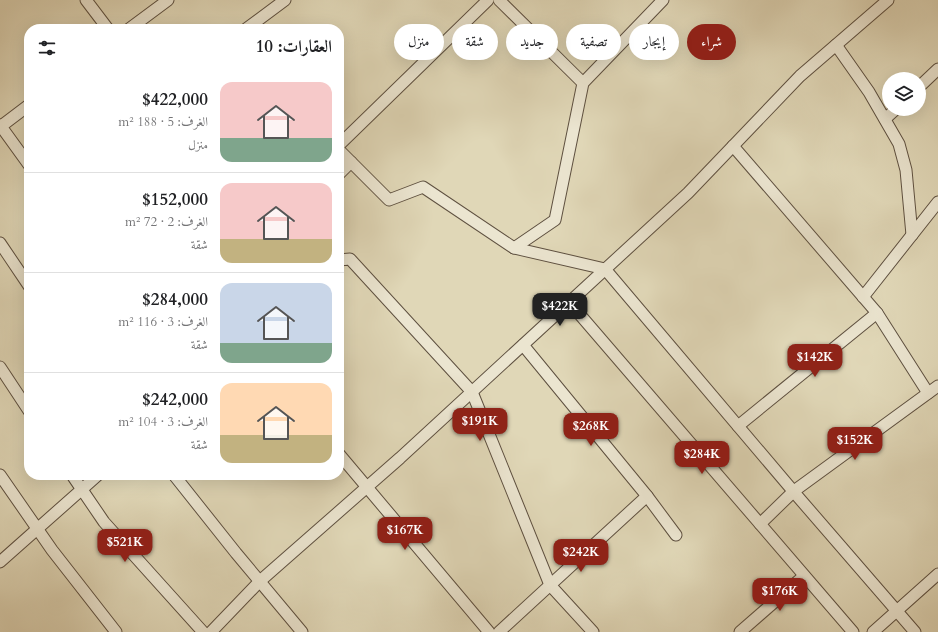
<!DOCTYPE html>
<html lang="ar">
<head>
<meta charset="utf-8">
<style>
	body { margin:0; font-family:Cardo,Amiri,serif; background:#f2f2f2; color:#202124; direction:rtl; height:100vh; display:flex; flex-direction:column; font-size:15px; white-space:nowrap }
	* { box-sizing:border-box; margin:0 }
	p { font-size:13px; color:#757577 }
	.icon { flex:none; width:22px; height:22px; fill:none; stroke:currentColor; stroke-width:2; stroke-linecap:round; stroke-linejoin:round }
	.map { position:relative; flex:1; overflow:hidden; direction:ltr }
	.panel { position:absolute; left:24px; top:24px; width:320px; height:456px; display:flex; flex-direction:column; background:#fff; border-radius:16px; box-shadow:0 4px 16px #0002; direction:rtl }
	.panel>* { flex:none }
	.guide { position:absolute; left:356px; top:24px; width:380px; height:36px; direction:rtl; display:flex; gap:8px }
	.controls { position:absolute; left:882px; top:72px; display:grid; gap:8px }
	.controls a { display:grid; place-items:center; width:44px; height:44px; border-radius:50%; background:#fff; box-shadow:0 4px 16px #0002; font-size:20px }
	.price { position:absolute; translate:-50% -34px; padding:0 9px; border-radius:8px; background:#8f2418; color:#fff; font-size:13px; line-height:26px; filter:drop-shadow(0 1px 2px #0008) }
	.price::after { content:''; position:absolute; left:50%; top:24px; width:12px; height:9px; margin-left:-6px; background:inherit; clip-path:polygon(0 0,100% 0,50% 100%) }
	.price.selected { background:#222; color:#fff }
	ul { padding:0; list-style:none }
	li { display:flex; align-items:center; gap:12px; height:100px; padding:0 12px }
	li+li { border-top:1px solid #e0e0e0 }
	li span { display:grid; place-items:center; flex:none; width:112px; height:80px; border-radius:12px; color:#555 }
	li>.icon { margin-inline-start:auto }
	span .icon { width:48px; height:48px; fill:#fffc; stroke-width:1 }
	li b { font-size:17px }
	h2 { display:flex; justify-content:space-between; align-items:center; height:48px; padding:0 12px; font-size:17px }
	.pill { padding:0 14px; border-radius:18px; background:#fff; box-shadow:0 4px 16px #0002; font-size:14px; line-height:36px }
	.pill.selected { background:#8f2418; color:#fff }
	.map>svg:first-child { display:block }
	.lines { fill:none; stroke-linecap:round; stroke-linejoin:round }
	.minor-casing { stroke:#5e5040; stroke-width:13 }
	.minor { stroke:#ebe5d0; stroke-width:11 }
</style>
</head>
<body>
<div class="map">
<svg width="938" height="632" viewBox="0 0 938 632">
	<rect width="100%" height="100%" fill="#e0d7b7"/>
	<filter id="stains"><feTurbulence type="fractalNoise" baseFrequency=".005" numOctaves="4"/><feColorMatrix values="0 0 0 0 .2 0 0 0 0 .09 0 0 0 0 .02 0 0 0 .5 -.17"/></filter>
	<radialGradient id="worn" r=".72"><stop offset=".6" stop-color="#630" stop-opacity="0"/><stop offset="1" stop-color="#630" stop-opacity=".3"/></radialGradient>
	<g class="lines">
		<defs>
			<g id="minor">
				<polyline points="86,0 108,29"/>
				<polyline points="499,0 583,83"/>
				<polyline points="129,29 168,0"/>
				<polyline points="246,29 285,0"/>
				<polyline points="836,45 869,92 899,144 906,170 912,235"/>
				<polyline points="919,87 938,69"/>
				<polyline points="885,119 896,109"/>
				<polyline points="0,125 29,165"/>
				<polyline points="0,127 29,105"/>
				<polyline points="339,145 488,0"/>
				<polyline points="733,146 877,313 928,393"/>
				<polyline points="339,150 389,200 423,187 514,248 605,269 799,498 915,632"/>
				<polyline points="339,174 351,162"/>
				<polyline points="0,243 29,286"/>
				<polyline points="514,248 555,220 583,83 663,0"/>
				<polyline points="339,260 350,259 472,392 550,585 593,632"/>
				<polyline points="863,297 938,202"/>
				<polyline points="569,302 853,632"/>
				<polyline points="523,345 647,496 676,535"/>
				<polyline points="0,367 29,411"/>
				<polyline points="738,426 877,313"/>
				<polyline points="339,454 489,632"/>
				<polyline points="0,475 52,550 116,632"/>
				<polyline points="72,475 104,522 203,632"/>
				<polyline points="174,475 236,553 302,632"/>
				<polyline points="760,524 794,491 938,386"/>
				<polyline points="0,562 98,475"/>
				<polyline points="211,632 260,581 400,458 688,193 800,76 888,0"/>
				<polyline points="499,632 647,496"/>
				<polyline points="740,632 804,576"/>
				<polyline points="873,632 938,574"/>
			</g>
		</defs>
		<use href="#minor" class="minor-casing"/>
		<use href="#minor" class="minor"/>
	</g>
	<rect width="100%" height="100%" filter="url(#stains)"/>
	<rect width="100%" height="100%" fill="url(#worn)"/>
</svg>
<div class="controls">
<a><svg class="icon" aria-label="layers" viewBox="0 0 24 24"><path d="M12 4l9 5-9 5-9-5zM3 14l9 5 9-5"/></svg></a>
</div>
<b class="price selected" style="left:560px;top:327px">$422K</b>
<b class="price" style="left:815px;top:378px">$142K</b>
<b class="price" style="left:480px;top:442px">$191K</b>
<b class="price" style="left:591px;top:447px">$268K</b>
<b class="price" style="left:855px;top:461px">$152K</b>
<b class="price" style="left:702px;top:475px">$284K</b>
<b class="price" style="left:405px;top:551px">$167K</b>
<b class="price" style="left:125px;top:563px">$521K</b>
<b class="price" style="left:581px;top:573px">$242K</b>
<b class="price" style="left:780px;top:612px">$176K</b>
<div class="guide">
<a class="pill selected">شراء</a>
<a class="pill">إيجار</a>
<a class="pill">تصفية</a>
<a class="pill">جديد</a>
<a class="pill">شقة</a>
<a class="pill">منزل</a>
</div>
<section class="panel">
<h2>العقارات: 10<svg class="icon" aria-label="filters" viewBox="0 0 24 24"><path d="M4 7h16M4 17h16"/><circle cx="9" cy="7" r="2"/><circle cx="15" cy="17" r="2"/></svg></h2>
<ul>
<li><span style="background:linear-gradient(#f6c9c9 70%,#7fa58c 0)"><svg class="icon" aria-label="home" viewBox="0 0 24 24"><path d="M3 11l9-7 9 7M6 9v11h12V9"/></svg></span><div><b>$422,000</b><p>الغرف: 5 · 188 m²</p><p>منزل</p></div></li>
<li><span style="background:linear-gradient(#f6c9c9 70%,#c2b280 0)"><svg class="icon" aria-label="home" viewBox="0 0 24 24"><path d="M3 11l9-7 9 7M6 9v11h12V9"/></svg></span><div><b>$152,000</b><p>الغرف: 2 · 72 m²</p><p>شقة</p></div></li>
<li><span style="background:linear-gradient(#c9d6e8 75%,#7fa58c 0)"><svg class="icon" aria-label="home" viewBox="0 0 24 24"><path d="M3 11l9-7 9 7M6 9v11h12V9"/></svg></span><div><b>$284,000</b><p>الغرف: 3 · 116 m²</p><p>شقة</p></div></li>
<li><span style="background:linear-gradient(#ffd9b3 65%,#c2b280 0)"><svg class="icon" aria-label="home" viewBox="0 0 24 24"><path d="M3 11l9-7 9 7M6 9v11h12V9"/></svg></span><div><b>$242,000</b><p>الغرف: 3 · 104 m²</p><p>شقة</p></div></li>
</ul>
</section>
</div>
</body>
</html>
